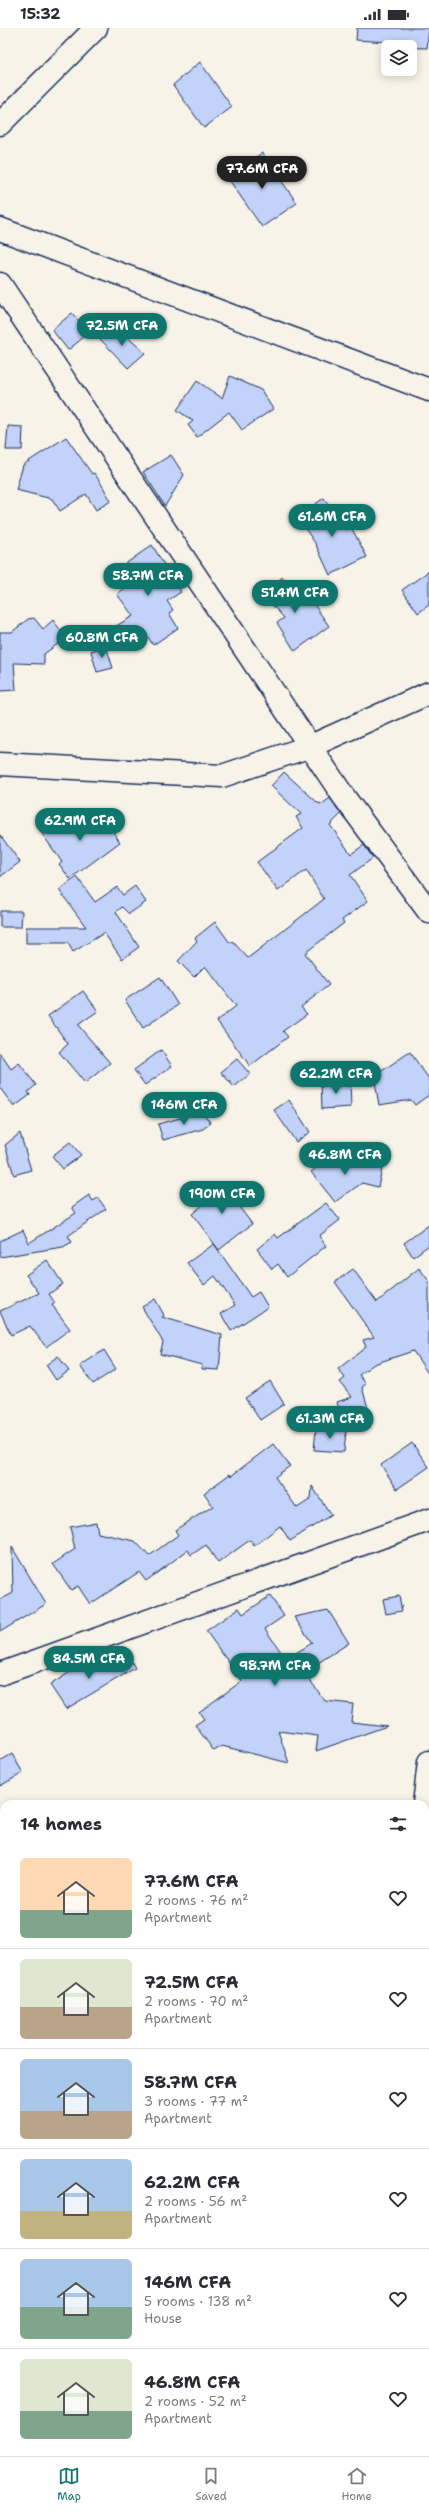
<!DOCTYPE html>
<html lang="en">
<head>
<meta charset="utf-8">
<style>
	body { margin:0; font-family:"Shantell Sans",sans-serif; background:#f2f2f3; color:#2b2b33; height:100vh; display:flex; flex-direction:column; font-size:15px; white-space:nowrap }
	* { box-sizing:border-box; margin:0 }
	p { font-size:13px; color:#7c7c81 }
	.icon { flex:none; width:22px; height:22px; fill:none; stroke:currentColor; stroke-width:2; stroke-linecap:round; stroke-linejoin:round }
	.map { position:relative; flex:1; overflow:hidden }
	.sheet { position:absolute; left:0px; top:1772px; width:429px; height:656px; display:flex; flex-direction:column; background:#fff; border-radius:12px 12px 0 0; box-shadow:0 2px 10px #0003 }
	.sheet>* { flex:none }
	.controls { position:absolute; left:381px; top:12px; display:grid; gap:8px }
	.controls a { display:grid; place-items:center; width:36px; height:36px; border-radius:6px; background:#fff; box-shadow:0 2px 10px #0003; font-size:20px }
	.price { position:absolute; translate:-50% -34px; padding:0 9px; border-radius:14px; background:#0f766e; color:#fff; font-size:13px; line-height:26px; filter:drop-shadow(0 1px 2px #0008) }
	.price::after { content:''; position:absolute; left:50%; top:24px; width:12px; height:9px; margin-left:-6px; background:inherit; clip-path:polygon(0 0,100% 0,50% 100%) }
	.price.selected { background:#222; color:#fff }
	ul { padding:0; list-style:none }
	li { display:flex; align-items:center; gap:12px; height:100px; padding:0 20px }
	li+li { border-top:1px solid #e1e1e2 }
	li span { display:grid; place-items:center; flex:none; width:112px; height:80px; border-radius:6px; color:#555 }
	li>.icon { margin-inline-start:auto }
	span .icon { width:48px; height:48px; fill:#fffc; stroke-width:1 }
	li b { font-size:17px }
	h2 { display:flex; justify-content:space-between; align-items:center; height:48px; padding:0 20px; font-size:17px }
	.status { display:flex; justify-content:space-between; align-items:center; height:28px; padding:0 20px; background:#fff; direction:ltr }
	.status svg { height:11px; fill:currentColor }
	.dock { display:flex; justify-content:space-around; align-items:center; height:56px; border-top:1px solid #e1e1e2; background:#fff; font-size:11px; color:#7c7c81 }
	.dock a { display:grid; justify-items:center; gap:2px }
	.dock .selected { color:#0f766e }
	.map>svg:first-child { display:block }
	.green { fill:#ace6ab; stroke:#648a84 }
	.building { fill:#c2d2f8; stroke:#1b2f5e }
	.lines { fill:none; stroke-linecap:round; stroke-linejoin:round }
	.minor-casing { stroke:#1b2f5e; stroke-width:25 }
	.highway-casing { stroke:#1b2f5e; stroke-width:25 }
	.minor { stroke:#f7f3e8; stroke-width:22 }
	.highway { stroke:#f7f3e8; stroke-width:22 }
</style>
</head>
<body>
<div class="status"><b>15:32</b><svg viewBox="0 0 49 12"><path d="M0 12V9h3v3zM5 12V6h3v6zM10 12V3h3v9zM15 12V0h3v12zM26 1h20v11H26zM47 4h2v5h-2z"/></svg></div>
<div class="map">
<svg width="429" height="2428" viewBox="0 0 429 2428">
	<rect width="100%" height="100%" fill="#f7f3e8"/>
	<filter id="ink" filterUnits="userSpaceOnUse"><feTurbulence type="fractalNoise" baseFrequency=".025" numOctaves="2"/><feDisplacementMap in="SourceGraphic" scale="8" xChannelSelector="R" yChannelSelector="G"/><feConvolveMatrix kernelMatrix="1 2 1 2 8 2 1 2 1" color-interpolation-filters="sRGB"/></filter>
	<g filter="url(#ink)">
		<polygon class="green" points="425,2372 429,2372 429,2428 373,2428 373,2424 425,2424"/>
		<g class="building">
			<polygon points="357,0 429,0 427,20 388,19 388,14 356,12"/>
			<polygon points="200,34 232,79 204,100 173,57"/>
			<polygon points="262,125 297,175 262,199 227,149"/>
			<polygon points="72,285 89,305 68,322 52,302"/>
			<polygon points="114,297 145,325 128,340 100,311"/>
			<polygon points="230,348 261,362 273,381 242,402 229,384 197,409 188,397 193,393 177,382 197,353 222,370"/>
			<polygon points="8,398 23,399 22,422 6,422"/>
			<polygon points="66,409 92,446 94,445 99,452 111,473 96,482 86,466 60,483 52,471 16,462 23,437"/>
			<polygon points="171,427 184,447 165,478 143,444"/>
			<polygon points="324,470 346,502 351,499 367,529 330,547 315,515 297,489"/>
			<polygon points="152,517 181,564 167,573 173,582 169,585 178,600 153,617 144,603 126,614 116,598 133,588 117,566 129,557 118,541"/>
			<polygon points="429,543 429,577 418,585 402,562"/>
			<polygon points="283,549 298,571 306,565 329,598 295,623 277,595 284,590 261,564"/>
			<polygon points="34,590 43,601 53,592 66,610 44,626 44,636 14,635 16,662 0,663 0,604 12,604 28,591"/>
			<polygon points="106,618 113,640 97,644 91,623"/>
			<polygon points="284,744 318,775 322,776 330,770 341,786 330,797 351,826 364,817 373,830 350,847 368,873 342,892 344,895 305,925 329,957 301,979 307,986 283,1003 288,1009 250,1038 217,993 236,978 205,938 194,949 178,933 197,913 195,910 215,894 230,915 232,913 248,930 324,871 306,842 278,863 257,834 303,800 296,789 301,786 271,758"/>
			<polygon points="99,783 120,814 70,851 59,836 62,834 40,803 66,785 76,799"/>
			<polygon points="0,807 20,834 0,849"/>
			<polygon points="77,849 95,874 117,859 123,867 135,858 146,874 129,886 122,879 116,884 139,919 122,931 104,905 73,924 68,915 26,915 26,899 86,899 59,862"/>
			<polygon points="0,883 22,883 21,899 0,899"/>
			<polygon points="160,949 178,977 143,1000 125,972"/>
			<polygon points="83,963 98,983 78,997 110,1035 85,1055 59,1024 68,1016 48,988"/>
			<polygon points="161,1022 172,1038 145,1057 134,1042"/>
			<polygon points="410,1024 429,1051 429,1067 415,1077 411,1072 379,1077 374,1048"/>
			<polygon points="0,1025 11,1041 19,1035 36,1057 28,1064 30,1067 14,1079 0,1060"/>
			<polygon points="237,1031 250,1046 234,1059 221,1044"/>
			<polygon points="350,1053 351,1079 322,1081 321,1055"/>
			<polygon points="289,1072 310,1104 296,1114 274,1082"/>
			<polygon points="202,1084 211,1095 203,1101 163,1112 158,1096"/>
			<polygon points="20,1105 31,1142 14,1147 5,1117"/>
			<polygon points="70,1114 81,1127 63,1141 52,1128"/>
			<polygon points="342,1123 357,1135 382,1141 378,1159 362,1155 335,1174 311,1144 325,1133 329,1139"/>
			<polygon points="210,1157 220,1170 236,1158 248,1174 240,1180 252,1196 219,1222 192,1186 204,1176 197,1167"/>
			<polygon points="89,1167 93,1173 98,1170 106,1181 68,1208 72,1214 63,1219 0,1229 0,1213 23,1202 29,1215 76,1185 72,1179"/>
			<polygon points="326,1175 340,1192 319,1208 326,1218 287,1249 278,1236 272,1241 257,1221 275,1206 278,1210"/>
			<polygon points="429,1197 429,1217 413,1229 404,1215"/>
			<polygon points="214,1216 251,1269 259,1264 268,1279 231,1303 221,1286 235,1277 215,1248 204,1257 187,1235"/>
			<polygon points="47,1232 63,1256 49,1266 55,1275 52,1277 70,1301 46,1319 30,1298 11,1307 0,1283 39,1265 26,1247"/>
			<polygon points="419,1240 429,1253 429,1347 413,1323 374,1336 359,1347 366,1356 362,1359 372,1394 362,1382 341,1388 337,1374 352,1369 340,1354 345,1350 338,1341 366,1319 363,1312 374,1309 335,1254 353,1241 377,1274"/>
			<polygon points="155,1271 164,1287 162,1289 222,1307 219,1342 202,1341 202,1337 160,1326 163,1314 142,1279"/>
			<polygon points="104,1322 116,1341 93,1356 80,1338"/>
			<polygon points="58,1328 69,1343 56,1352 46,1337"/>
			<polygon points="270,1353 284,1376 260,1392 245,1370"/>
			<polygon points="316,1401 346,1403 344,1424 314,1422"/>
			<polygon points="412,1415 429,1439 397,1461 381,1437"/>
			<polygon points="273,1416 290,1438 275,1449 297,1480 311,1471 312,1458 331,1487 290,1513 280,1498 254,1518 250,1512 218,1535 206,1517 191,1527 188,1522 146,1553 139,1544 90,1576 78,1558 71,1562 53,1536 75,1521 70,1499 96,1494 98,1505 135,1513 149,1528 178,1507 175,1502 213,1478 204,1465 230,1446 231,1448"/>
			<polygon points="12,1519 46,1576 0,1604 0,1572 13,1565"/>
			<polygon points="270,1568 284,1588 265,1601 286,1631 312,1615 294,1589 328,1582 349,1615 304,1644 325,1673 353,1676 351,1694 387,1698 316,1723 318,1708 278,1703 289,1735 222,1718 214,1723 195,1697 204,1691 199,1684 242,1653 206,1603 239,1580 243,1586"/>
			<polygon points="399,1568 402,1583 386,1586 383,1571"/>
			<polygon points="127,1625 135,1640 66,1681 50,1657 84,1635 91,1645"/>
			<polygon points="12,1726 23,1745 0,1758 0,1733"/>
		</g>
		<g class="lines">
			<defs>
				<g id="minor">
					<polyline points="0,96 96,0"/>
					<polyline points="0,256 344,769 429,884"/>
					<polyline points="0,736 222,748 311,718 429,665"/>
					<polyline points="0,1646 429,1492"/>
					<polyline points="424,1776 429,1734"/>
					<polyline points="425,2007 429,2006"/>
					<polyline points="0,2114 4,2113"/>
					<polyline points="0,2288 4,2289"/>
					<polyline points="425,2336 429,2337"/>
					<polyline points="326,2428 327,2424"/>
				</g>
				<polyline id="highway" points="0,201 429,362"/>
			</defs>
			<use href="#minor" class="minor-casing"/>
			<use href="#highway" class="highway-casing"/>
			<use href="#minor" class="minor"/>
			<use href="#highway" class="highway"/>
		</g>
	</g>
</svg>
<div class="controls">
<a><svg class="icon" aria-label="layers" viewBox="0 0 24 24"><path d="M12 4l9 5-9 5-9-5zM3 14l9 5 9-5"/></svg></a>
</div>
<b class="price selected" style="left:262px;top:162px">77.6M CFA</b>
<b class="price" style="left:122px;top:319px">72.5M CFA</b>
<b class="price" style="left:332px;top:510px">61.6M CFA</b>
<b class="price" style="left:148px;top:569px">58.7M CFA</b>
<b class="price" style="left:295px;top:586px">51.4M CFA</b>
<b class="price" style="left:102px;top:631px">60.8M CFA</b>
<b class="price" style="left:80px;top:814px">62.9M CFA</b>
<b class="price" style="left:336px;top:1067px">62.2M CFA</b>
<b class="price" style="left:184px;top:1098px">146M CFA</b>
<b class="price" style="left:345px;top:1148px">46.8M CFA</b>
<b class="price" style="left:222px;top:1187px">190M CFA</b>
<b class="price" style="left:330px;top:1412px">61.3M CFA</b>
<b class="price" style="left:89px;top:1652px">84.5M CFA</b>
<b class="price" style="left:275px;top:1659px">98.7M CFA</b>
<section class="sheet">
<h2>14 homes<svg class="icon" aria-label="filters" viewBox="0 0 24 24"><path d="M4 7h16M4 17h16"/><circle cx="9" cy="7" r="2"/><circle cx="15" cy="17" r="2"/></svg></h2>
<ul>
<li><span style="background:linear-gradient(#ffd9b3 65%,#7fa58c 0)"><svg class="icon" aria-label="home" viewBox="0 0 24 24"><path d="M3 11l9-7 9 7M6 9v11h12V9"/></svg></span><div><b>77.6M CFA</b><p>2 rooms · 76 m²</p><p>Apartment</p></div><svg class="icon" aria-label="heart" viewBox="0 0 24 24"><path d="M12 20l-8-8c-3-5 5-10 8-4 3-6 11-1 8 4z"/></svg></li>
<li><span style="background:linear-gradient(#dfe7d0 60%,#b9a48a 0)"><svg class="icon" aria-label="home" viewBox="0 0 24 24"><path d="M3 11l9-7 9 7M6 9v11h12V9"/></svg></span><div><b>72.5M CFA</b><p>2 rooms · 70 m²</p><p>Apartment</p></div><svg class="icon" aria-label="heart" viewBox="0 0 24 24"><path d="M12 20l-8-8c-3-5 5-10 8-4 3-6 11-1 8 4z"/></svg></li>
<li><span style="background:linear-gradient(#a9c7e8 65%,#b9a48a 0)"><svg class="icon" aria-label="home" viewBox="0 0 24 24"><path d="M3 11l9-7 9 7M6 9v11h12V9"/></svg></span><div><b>58.7M CFA</b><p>3 rooms · 77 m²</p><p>Apartment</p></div><svg class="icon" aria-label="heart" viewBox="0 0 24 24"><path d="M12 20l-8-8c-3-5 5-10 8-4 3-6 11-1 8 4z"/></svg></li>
<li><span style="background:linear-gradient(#a9c7e8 65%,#c2b280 0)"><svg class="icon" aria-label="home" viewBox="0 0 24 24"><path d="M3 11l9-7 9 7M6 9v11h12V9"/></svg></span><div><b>62.2M CFA</b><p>2 rooms · 56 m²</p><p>Apartment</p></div><svg class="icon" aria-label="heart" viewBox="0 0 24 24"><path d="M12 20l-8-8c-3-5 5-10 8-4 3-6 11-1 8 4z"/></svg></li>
<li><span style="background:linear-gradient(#a9c7e8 60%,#7fa58c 0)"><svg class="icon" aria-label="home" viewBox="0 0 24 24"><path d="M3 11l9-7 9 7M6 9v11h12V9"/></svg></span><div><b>146M CFA</b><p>5 rooms · 138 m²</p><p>House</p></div><svg class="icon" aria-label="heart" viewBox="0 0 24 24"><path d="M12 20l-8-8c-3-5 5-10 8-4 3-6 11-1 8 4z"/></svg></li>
<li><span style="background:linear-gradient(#dfe7d0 65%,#7fa58c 0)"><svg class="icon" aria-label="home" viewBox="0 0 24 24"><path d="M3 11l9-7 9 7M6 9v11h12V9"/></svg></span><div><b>46.8M CFA</b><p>2 rooms · 52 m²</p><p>Apartment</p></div><svg class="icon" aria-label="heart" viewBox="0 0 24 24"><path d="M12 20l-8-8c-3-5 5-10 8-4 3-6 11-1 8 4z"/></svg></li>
</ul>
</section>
</div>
<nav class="dock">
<a class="selected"><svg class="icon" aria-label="map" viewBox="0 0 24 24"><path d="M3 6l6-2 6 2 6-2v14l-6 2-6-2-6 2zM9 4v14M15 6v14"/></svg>Map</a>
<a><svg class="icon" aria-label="saved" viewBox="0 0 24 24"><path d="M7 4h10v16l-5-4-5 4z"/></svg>Saved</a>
<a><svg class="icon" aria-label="home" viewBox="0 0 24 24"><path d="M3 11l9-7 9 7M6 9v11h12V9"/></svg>Home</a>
</nav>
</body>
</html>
